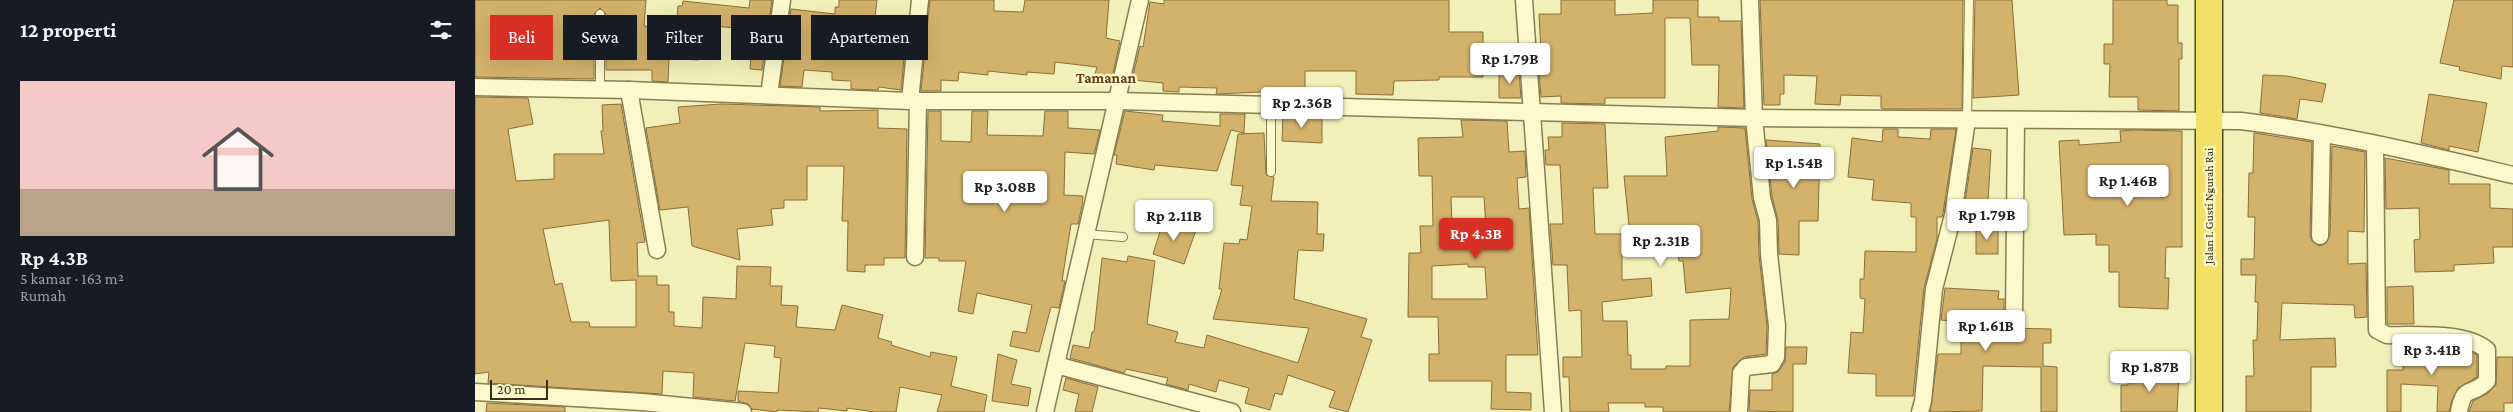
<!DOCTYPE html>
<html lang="id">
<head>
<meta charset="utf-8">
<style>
	body { margin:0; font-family:"Crimson Pro",serif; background:#20242c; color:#f1f3f6; height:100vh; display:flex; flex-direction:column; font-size:19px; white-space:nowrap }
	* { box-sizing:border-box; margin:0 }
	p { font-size:16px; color:#9ea1a6 }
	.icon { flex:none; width:28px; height:28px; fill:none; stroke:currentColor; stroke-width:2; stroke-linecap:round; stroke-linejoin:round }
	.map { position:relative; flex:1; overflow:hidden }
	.side { display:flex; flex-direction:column; background:#171b24; width:475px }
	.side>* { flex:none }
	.banner { position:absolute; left:15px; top:15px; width:475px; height:45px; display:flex; gap:10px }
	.scale { position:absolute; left:15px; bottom:12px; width:58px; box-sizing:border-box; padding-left:5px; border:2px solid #362f19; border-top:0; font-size:14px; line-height:18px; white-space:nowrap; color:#362f19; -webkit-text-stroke:4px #f8f7c9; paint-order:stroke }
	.price { position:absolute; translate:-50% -42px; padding:0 11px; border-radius:5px; background:#fff; color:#222; font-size:16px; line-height:32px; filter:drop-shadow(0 1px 2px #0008) }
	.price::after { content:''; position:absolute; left:50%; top:30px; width:15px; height:11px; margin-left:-8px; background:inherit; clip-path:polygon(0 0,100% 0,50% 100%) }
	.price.on { background:#d93025; color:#fff }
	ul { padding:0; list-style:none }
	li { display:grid; align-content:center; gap:10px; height:265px; padding:0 20px }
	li+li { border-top:1px solid #363941 }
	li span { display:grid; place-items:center; height:155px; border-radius:0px; color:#555 }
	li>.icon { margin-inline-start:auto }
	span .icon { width:90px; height:90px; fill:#fffc; stroke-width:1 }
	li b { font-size:21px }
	h2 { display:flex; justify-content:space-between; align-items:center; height:60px; padding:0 20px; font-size:21px }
	.chip { padding:0 18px; border-radius:0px; background:#171b24; box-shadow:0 5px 20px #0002; font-size:18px; line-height:45px }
	.chip.on { background:#d93025; color:#fff }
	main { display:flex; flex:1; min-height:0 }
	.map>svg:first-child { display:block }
	.building { fill:#d3b26b; stroke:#8a6e37; fill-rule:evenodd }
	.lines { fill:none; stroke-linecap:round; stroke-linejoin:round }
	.service-casing { stroke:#897e53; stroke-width:10 }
	.minor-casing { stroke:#897e53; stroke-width:19 }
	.trunk-casing { stroke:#564928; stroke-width:29 }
	.service { stroke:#fcfacd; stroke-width:8 }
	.minor { stroke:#fcfacd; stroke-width:16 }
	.trunk { stroke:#f2e166; stroke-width:26 }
	.labels { text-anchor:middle; stroke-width:5; stroke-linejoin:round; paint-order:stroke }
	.street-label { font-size:12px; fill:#362f19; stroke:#f8f7c9 }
	.quarter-label { font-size:15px; font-weight:bold; fill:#673c15; stroke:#f8f7c9 }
</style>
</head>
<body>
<main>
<section class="side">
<h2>12 properti<svg class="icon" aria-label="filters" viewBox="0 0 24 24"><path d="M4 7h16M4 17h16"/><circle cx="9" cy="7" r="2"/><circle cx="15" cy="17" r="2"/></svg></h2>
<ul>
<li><span style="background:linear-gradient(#f6c9c9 70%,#b9a48a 0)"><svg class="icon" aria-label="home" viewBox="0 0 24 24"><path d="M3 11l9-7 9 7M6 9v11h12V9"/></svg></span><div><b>Rp 4.3B</b><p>5 kamar · 163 m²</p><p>Rumah</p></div></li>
</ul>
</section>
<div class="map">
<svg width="2038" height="412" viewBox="0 0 2038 412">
	<rect width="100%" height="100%" fill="#f1f0b9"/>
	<g class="building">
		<polygon points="0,0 171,0 169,26 201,28 203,6 207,6 208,1 274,8 275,0 297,0 287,70 275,69 278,30 230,25 223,60 194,58 193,82 177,81 177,70 131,70 131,14 125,8 119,14 119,79 0,77"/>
		<polygon points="364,0 402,0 400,17 419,17 419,26 432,27 426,90 404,87 403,90 376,89 376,81 357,80 357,72 329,70 327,87 305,86 316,9 360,14 360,7 364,7"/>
		<polygon points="455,0 519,0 519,11 548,12 550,0 634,0 631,38 645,41 637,78 620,74 622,67 580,62 579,74 552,72 552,75 513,71 513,75 484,72 483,81 466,80 466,91 446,91"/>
		<polygon points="689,0 974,0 974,32 1008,32 1008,77 964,77 964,80 919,81 918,95 881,94 881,71 830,71 830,96 808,95 809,91 741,94 742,88 704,87 704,92 688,91 688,83 657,80 665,46 668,47 675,2 689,4"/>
		<polygon points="1086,0 1140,0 1140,15 1178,13 1178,0 1223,0 1223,17 1244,17 1244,21 1266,21 1269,108 1243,107 1244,65 1217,65 1215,18 1190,18 1190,98 1130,98 1130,104 1086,103 1086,96 1066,97 1064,72 1067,72 1064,14 1086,14"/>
		<polygon points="1285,0 1488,0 1487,109 1409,109 1406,108 1406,96 1366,95 1365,105 1340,104 1342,76 1309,75 1309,94 1305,94 1305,105 1289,105"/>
		<polygon points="1500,0 1537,0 1544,95 1498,98"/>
		<polygon points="1638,0 1692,0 1692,5 1703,5 1703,43 1707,43 1707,59 1704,59 1704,111 1663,110 1663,97 1634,97 1635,64 1629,64 1629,44 1638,44"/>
		<polygon points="1979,0 2038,0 2038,67 2027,66 2026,79 1984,70 1985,67 1965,63"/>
		<polygon points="1024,72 1044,72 1046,98 1024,98"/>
		<polygon points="1788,75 1812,76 1851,84 1847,102 1825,99 1822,119 1785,113"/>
		<polygon points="1954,94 2012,103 2003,152 1974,146 1974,150 1946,143"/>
		<path d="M0 97 53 98 58 124 33 129 41 181 79 179V154H129L126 131H128L127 105 146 104 170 242 162 243 163 276H182V285H194V312H199V326L227 328 228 297 261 299 262 266 296 267 295 286H307L306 305 323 306 321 327 360 330 367 305 408 315 403 338 417 342 416 345 455 357 456 352 482 357 476 386 512 395 509 412H462L467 395 425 387 421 412H400L372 408V411L344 408 343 412 302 410V412L277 409 273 404 263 401V391L303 393 306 358 299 357 300 346 270 343 260 401 218 397 219 373 188 371 187 394 13 383 14 372 0 374ZM134 220 136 281 161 280V327H115L114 322H96L87 283 80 285 68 229Z"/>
		<polygon points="246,104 345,107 345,111 403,110 403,128 432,129 430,258 409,258 409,265 390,265 390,272 372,271 373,221 367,221 369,166 332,166 332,200 309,200 309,208 296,209 298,225 262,229 265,260 217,246 213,207 185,210 171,128 205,123 203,107"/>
		<polygon points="453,111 466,111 466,141 496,142 497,111 513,111 512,135 568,136 570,111 593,111 593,128 625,130 619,154 590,152 589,195 608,196 607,206 603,224 596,224 587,281 590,281 584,308 576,307 564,352 535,346 538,331 551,333 557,305 502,293 498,314 483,311 491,261 464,261 464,258 450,258"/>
		<polygon points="650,111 688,115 687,121 745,126 745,114 770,114 769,133 756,130 742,171 680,165 679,170 641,164 642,155 639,155"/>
		<polygon points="808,115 847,117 847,143 807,141"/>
		<path d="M986 120 1032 121 1034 152 1050 151 1051 177 1042 178 1044 209 1054 208 1063 355H1031V392L1056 393V410L1016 409 1017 381H954V354H964L963 317H933L934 253H946L945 226H958L957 176H944L943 138 988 137ZM976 197H1009L1011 227H977ZM993 264V267H1010L1012 299H957V266Z"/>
		<polygon points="1087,123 1130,124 1133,188 1118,188 1120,234 1147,234 1147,280 1176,278 1177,296 1127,302 1128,321 1152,321 1153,355 1156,355 1156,369 1191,369 1191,366 1215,366 1215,320 1254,319 1256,288 1211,293 1208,261 1204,261 1200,227 1172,228 1172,234 1155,235 1149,176 1192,176 1190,137 1243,131 1243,127 1270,128 1277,199 1283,221 1284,255 1292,326 1291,354 1269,357 1258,367 1254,412 1188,412 1188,407 1170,407 1170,403 1133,403 1134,412 1095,412 1094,377 1088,377 1088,357 1107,357 1106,310 1094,311 1092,265 1078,265 1075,224 1088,224 1085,165 1071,165 1070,150 1074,150 1073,137 1087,137"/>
		<polygon points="1408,129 1423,129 1423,137 1455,139 1456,129 1481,129 1468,213 1467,217 1462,217 1462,239 1449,288 1438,396 1401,396 1401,374 1373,373 1376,332 1388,333 1390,299 1385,298 1385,279 1389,279 1390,251 1441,252 1441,217 1436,217 1436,203 1397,200 1399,180 1373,177 1377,138 1407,142"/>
		<polygon points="1660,130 1707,131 1707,247 1691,247 1690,278 1694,278 1693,309 1644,307 1644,272 1634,272 1634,245 1621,245 1621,234 1589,235 1584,141 1604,140 1604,145 1646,142 1645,131"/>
		<polygon points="789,133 791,175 799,177 796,201 843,202 842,234 849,234 848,251 823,250 819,299 892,319 886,337 897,340 873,412 854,407 860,391 813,375 807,395 800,393 795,410 770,403 774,388 744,380 741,392 714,384 713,390 691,384 693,378 651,369 649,373 595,358 598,345 614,348 617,332 619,332 627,258 652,262 653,256 680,261 672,324 703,332 700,342 729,348 732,335 823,363 834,328 738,319 747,289 744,289 749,243 764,244 765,239 772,240 777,206 765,205 768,186 756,185 763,134"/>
		<polygon points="1779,133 1837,142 1835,236 1837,241 1844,246 1850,244 1855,236 1857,146 1890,152 1889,232 1873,231 1873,264 1891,263 1892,317 1880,318 1879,305 1807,303 1805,340 1860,338 1861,367 1836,367 1836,412 1771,412 1771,376 1779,376 1778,340 1782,340 1783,302 1780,302 1781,275 1766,275 1766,259 1779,259 1780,217 1773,217 1774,173 1778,173"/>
		<polygon points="1291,140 1345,144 1343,221 1324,221 1324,255 1304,254 1303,220 1297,196"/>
		<polygon points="1498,148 1516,150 1512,218 1488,216"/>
		<polygon points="1910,158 1974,170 1974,184 2015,184 2015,208 2038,209 2038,247 2018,247 2019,263 1979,265 1979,271 1940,272 1939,240 1945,239 1944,208 1911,209"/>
		<polygon points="689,219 721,230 709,264 678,254"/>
		<rect x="1501" y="229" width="22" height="25"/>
		<polygon points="1938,286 1939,324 1912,324 1912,287"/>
		<polygon points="1470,288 1524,291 1523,299 1529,299 1529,319 1534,328 1576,329 1576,343 1568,343 1568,366 1582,367 1582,412 1566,412 1566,367 1508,366 1507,411 1455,412 1463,354 1486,354 1486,322 1466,320"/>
		<polygon points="1311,347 1332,347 1331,364 1318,364 1318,412 1274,411 1275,390 1297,390 1297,374 1303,372 1310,362"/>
		<polygon points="1946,351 1998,353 2002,355 2002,377 1983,388 1977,400 1974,412 1962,412 1963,386 1926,384 1926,412 1912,412 1912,370 1928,370 1929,355 1946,356"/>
		<polygon points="523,354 542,360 536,384 556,388 553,406 517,401"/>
		<polygon points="2022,357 2038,357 2038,403 2029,403 2029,412 1994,412 1998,401 2012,394 2021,385"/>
		<polygon points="1654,371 1704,374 1702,412 1646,412 1646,385 1653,385"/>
		<polygon points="591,378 623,387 617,412 600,412 604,394 588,390"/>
		<polygon points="12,403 90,407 90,412 11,412"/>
	</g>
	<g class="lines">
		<defs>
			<g id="service">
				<polyline points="125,14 125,89"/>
				<polyline points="796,106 796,172"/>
				<polyline points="1492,120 1494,0"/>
				<polyline points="610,234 648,237"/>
			</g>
			<g id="minor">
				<polyline points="1049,0 1078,412"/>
				<path d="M0 87 154 90 435 101H643L1279 118 1766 121C1857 132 1948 154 2038 175"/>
				<polyline points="154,90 182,250"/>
				<polyline points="294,95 307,0"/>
				<polyline points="435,101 445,0"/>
				<path d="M1900 144 1902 330 1912 335C1940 336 1990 331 2012 350V381C1996 398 1989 383 1984 412"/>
				<polyline points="1845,236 1847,134"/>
				<polyline points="440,257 443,101"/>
				<polyline points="1539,319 1541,120"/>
				<polyline points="581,365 757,412"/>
				<polyline points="0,392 167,402 268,412"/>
				<polyline points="570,412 665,0"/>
				<polyline points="1264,412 1266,373 1271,367 1297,364 1301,357 1302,326 1294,254 1293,220 1287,198 1279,118 1275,0"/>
				<polyline points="1445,412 1448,401 1459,289 1478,215 1492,120"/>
			</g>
			<polyline id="trunk" points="1734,0 1734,412"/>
		</defs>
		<use href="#service" class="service-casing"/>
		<use href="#minor" class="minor-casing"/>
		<use href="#trunk" class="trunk-casing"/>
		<use href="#service" class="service"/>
		<use href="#minor" class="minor"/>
		<use href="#trunk" class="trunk"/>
	</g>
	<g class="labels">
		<g class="street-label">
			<text transform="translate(1734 206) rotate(-90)" y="4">Jalan I. Gusti Ngurah Rai</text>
		</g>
		<g class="quarter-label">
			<text x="631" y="83">Tamanan</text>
		</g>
	</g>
</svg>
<div class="scale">20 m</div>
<b class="price" style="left:1035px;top:85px">Rp 1.79B</b>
<b class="price" style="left:827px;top:129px">Rp 2.36B</b>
<b class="price" style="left:1319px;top:189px">Rp 1.54B</b>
<b class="price" style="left:1653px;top:207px">Rp 1.46B</b>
<b class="price" style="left:530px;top:213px">Rp 3.08B</b>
<b class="price" style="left:1512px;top:241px">Rp 1.79B</b>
<b class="price" style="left:699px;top:242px">Rp 2.11B</b>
<b class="price on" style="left:1001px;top:260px">Rp 4.3B</b>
<b class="price" style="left:1186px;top:267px">Rp 2.31B</b>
<b class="price" style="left:1511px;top:352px">Rp 1.61B</b>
<b class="price" style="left:1957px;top:376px">Rp 3.41B</b>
<b class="price" style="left:1675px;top:393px">Rp 1.87B</b>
<div class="banner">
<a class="chip on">Beli</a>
<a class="chip">Sewa</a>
<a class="chip">Filter</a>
<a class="chip">Baru</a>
<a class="chip">Apartemen</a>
</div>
</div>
</main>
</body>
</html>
